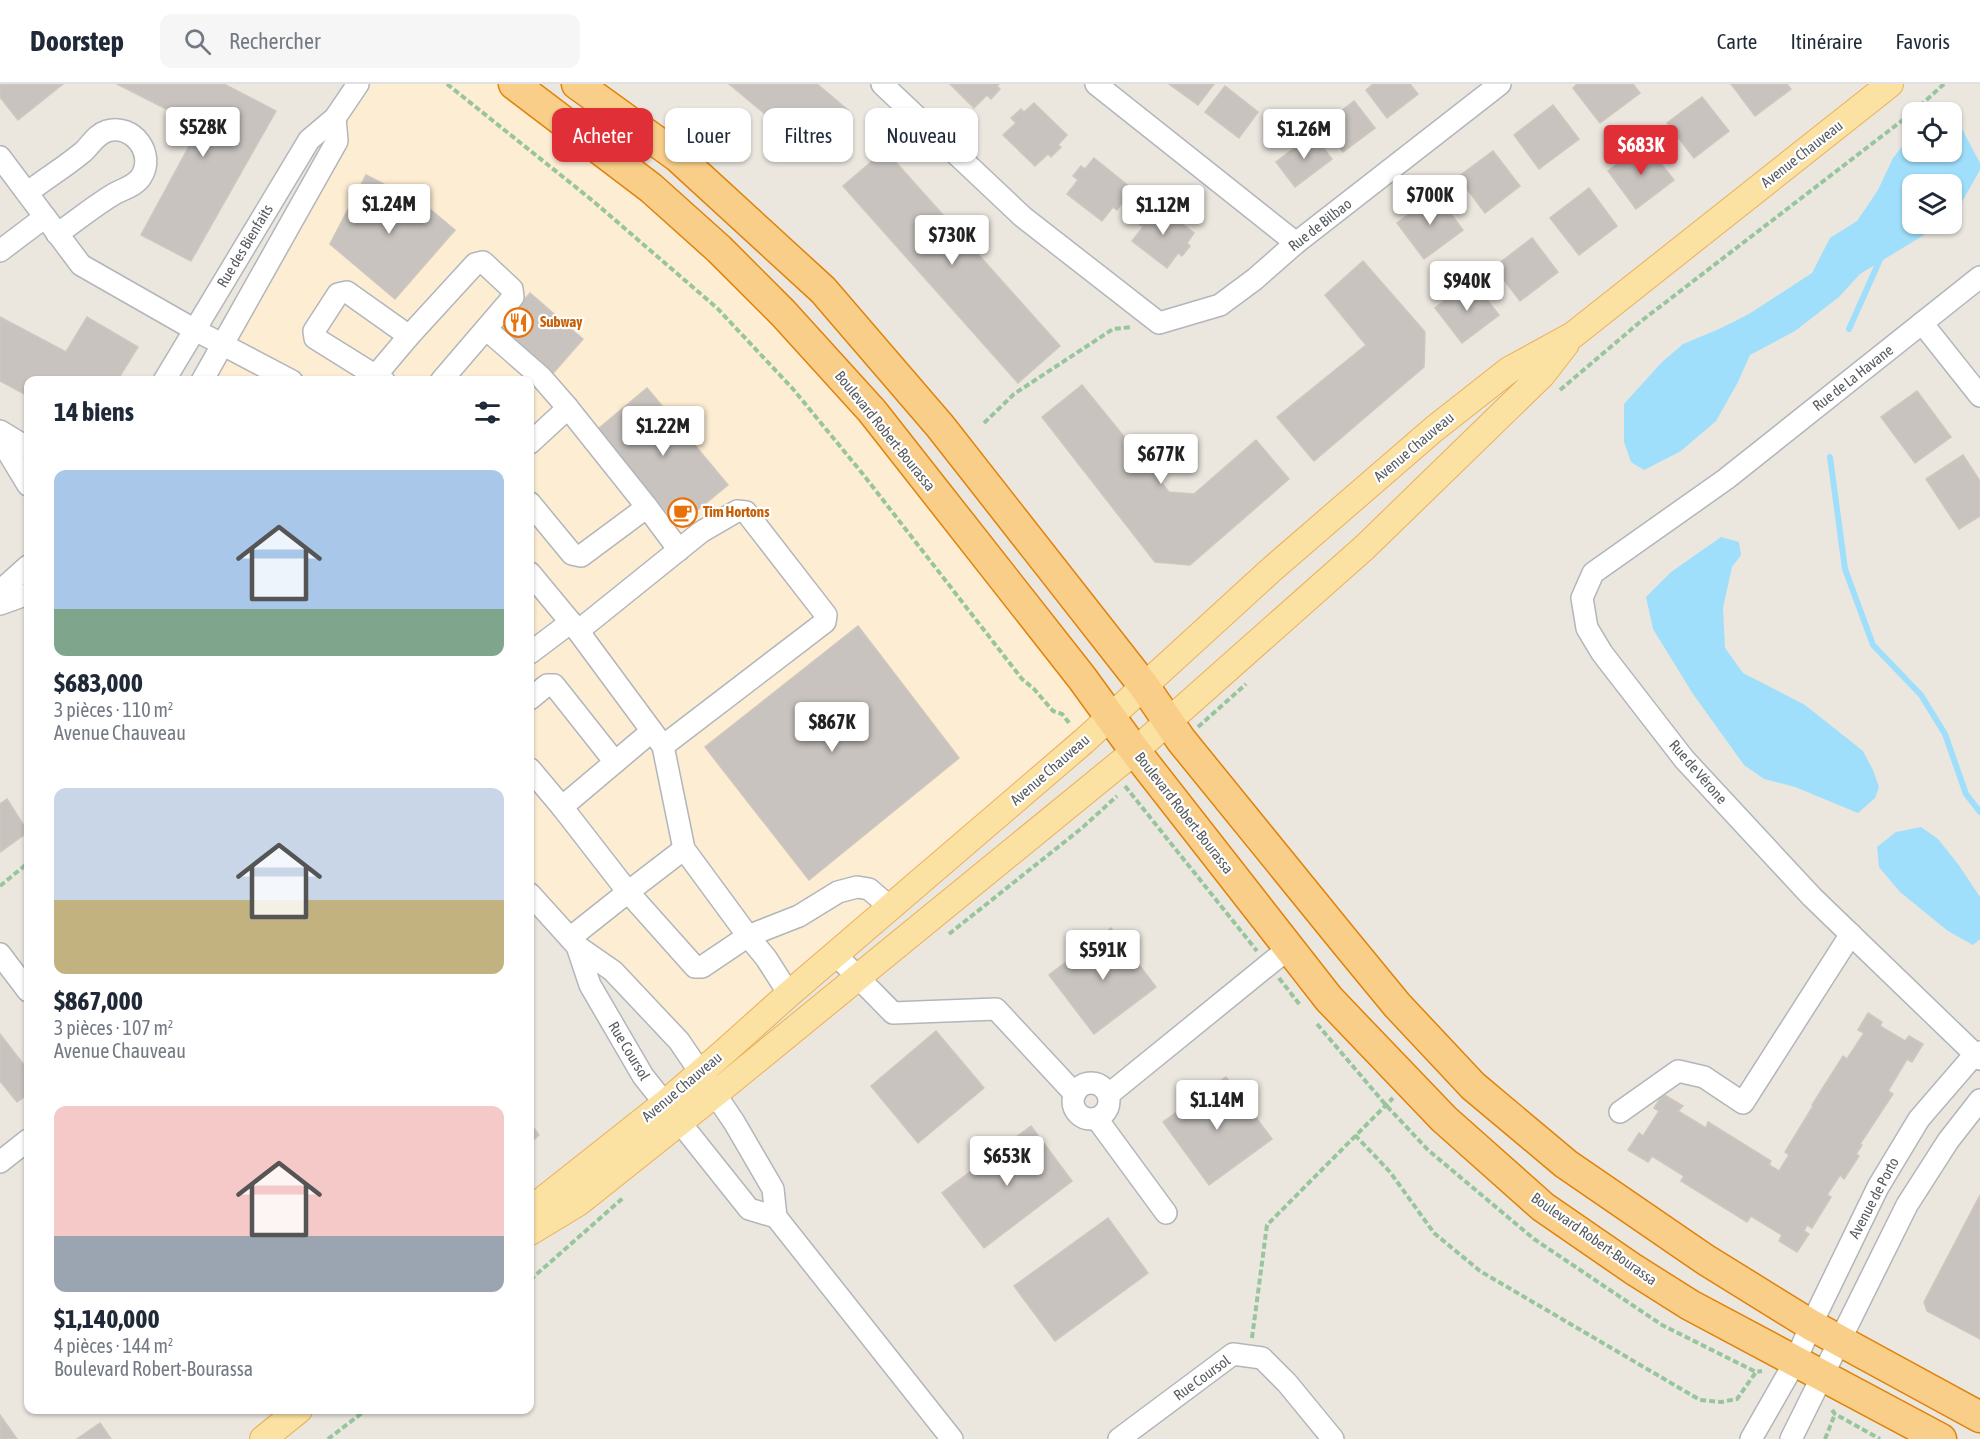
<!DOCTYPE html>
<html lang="fr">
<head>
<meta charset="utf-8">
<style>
	body { margin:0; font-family:"Asap Condensed",sans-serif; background:#f6f6f7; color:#1f2937; height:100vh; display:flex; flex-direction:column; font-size:22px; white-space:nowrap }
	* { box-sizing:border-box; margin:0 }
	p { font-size:20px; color:#747a83 }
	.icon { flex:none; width:33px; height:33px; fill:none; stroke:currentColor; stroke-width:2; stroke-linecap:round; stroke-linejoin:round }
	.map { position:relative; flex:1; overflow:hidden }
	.details { position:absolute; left:24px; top:292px; width:510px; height:1038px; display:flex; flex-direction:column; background:#fff; border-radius:12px; box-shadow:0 2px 4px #0004 }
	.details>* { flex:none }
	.top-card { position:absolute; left:552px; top:24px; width:570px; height:54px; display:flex; gap:12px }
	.buttons { position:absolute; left:1902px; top:18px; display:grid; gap:12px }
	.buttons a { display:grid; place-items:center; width:60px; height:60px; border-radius:12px; background:#fff; box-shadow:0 2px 4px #0004; font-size:30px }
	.price { position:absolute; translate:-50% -51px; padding:0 14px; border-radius:6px; background:#fff; color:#222; font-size:20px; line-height:39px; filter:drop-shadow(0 2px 3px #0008) }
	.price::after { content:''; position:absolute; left:50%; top:36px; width:18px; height:14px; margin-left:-9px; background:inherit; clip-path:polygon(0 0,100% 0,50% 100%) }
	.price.selected { background:#e12f38; color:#fff }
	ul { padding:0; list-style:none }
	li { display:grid; align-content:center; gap:12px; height:318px; padding:0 30px }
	li span { display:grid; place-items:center; height:186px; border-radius:12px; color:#555 }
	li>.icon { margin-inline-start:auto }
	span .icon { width:108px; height:108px; fill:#fffc; stroke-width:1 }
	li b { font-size:26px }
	h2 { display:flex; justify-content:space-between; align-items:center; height:72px; padding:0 30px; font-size:26px }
	.chip { padding:0 21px; border-radius:12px; background:#fff; box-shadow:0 2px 4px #0004; font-size:21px; line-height:54px }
	.chip.selected { background:#e12f38; color:#fff }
	header { display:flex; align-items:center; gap:36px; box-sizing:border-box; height:84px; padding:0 30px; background:#fff; border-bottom:2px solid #e0e1e3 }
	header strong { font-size:28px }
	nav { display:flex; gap:33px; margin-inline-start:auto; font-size:21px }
	.search { width:420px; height:54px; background:#f6f6f7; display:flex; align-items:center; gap:15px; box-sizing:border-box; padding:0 21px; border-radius:12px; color:#747a83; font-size:22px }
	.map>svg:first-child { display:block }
	.commercial { fill:#fcedd3 }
	.water { fill:#9fdffb }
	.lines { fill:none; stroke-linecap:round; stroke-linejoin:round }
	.stream { stroke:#9fdffb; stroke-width:6 }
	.building { fill:#c8c3bf; stroke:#cfc7be; stroke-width:1.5 }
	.minor-casing { stroke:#b2b6ba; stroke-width:24 }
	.major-casing { stroke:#ebaf58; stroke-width:28 }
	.highway-casing { stroke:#e18209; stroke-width:33 }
	.path { stroke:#97c59e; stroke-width:4; stroke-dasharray:6 3; stroke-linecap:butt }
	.minor { stroke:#fff; stroke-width:21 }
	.major { stroke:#fbe2a3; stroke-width:26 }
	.highway { stroke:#f8ce89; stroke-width:30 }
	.labels { text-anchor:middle; stroke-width:4.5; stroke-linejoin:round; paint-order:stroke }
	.street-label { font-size:15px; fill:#585c60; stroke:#fff }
	.food-label { font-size:15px; font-weight:bold; fill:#c56008; stroke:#fff; text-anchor:start }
</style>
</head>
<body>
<header>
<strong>Doorstep</strong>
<div class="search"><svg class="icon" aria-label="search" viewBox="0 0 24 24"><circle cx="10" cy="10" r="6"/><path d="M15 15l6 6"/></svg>Rechercher</div>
<nav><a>Carte</a><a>Itinéraire</a><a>Favoris</a></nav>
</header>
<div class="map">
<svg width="1980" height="1355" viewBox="0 0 1980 1355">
	<rect width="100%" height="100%" fill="#ebe7df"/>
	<polygon class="commercial" points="358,0 514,0 719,165 1109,633 700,989 530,810 530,297 202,297"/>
	<g class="water">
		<polygon points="1962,45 1980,79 1980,86 1954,132 1952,133 1952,100 1912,100 1912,140 1942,140 1860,190 1839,213 1795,247 1750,271 1738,298 1716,337 1681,367 1644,386 1631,378 1624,358 1624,320 1661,279 1683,260 1719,245 1749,230 1812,189 1830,154 1857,137 1878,106 1893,74 1912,50 1912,68 1952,68 1952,46"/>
		<polygon points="1721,453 1739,458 1741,471 1732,483 1723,524 1725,564 1743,589 1805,621 1863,667 1873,686 1879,703 1875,714 1858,729 1795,703 1764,695 1744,681 1693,610 1653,545 1646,513 1671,488"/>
		<polygon points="1921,743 1938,755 1958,780 1980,813 1980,855 1973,861 1948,847 1900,808 1879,783 1877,763 1896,748"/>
	</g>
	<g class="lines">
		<g class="stream">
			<polyline points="1849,245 1882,171"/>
			<polyline points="1830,373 1845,485 1873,561 1921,611 1945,650 1966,710 1980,728"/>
		</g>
	</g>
	<g class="building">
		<polygon points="0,0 63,0 18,36 0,13"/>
		<polygon points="117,0 224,0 276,27 191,177 141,151 200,42"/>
		<polygon points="729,0 817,0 848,26 812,69"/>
		<polygon points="950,0 999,0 997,2 1000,5 991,15 987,11 974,24"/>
		<polygon points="1169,0 1214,0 1198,21"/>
		<polygon points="1373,0 1410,0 1418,10 1387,34 1366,6"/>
		<polygon points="1577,0 1633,0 1640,9 1600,39 1573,4"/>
		<polygon points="1731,0 1787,0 1791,5 1755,32"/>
		<polygon points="1225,2 1258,28 1239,54 1205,28"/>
		<polygon points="1702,13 1729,47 1694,74 1667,39"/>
		<polygon points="1354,17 1375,44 1343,68 1322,42"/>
		<polygon points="1034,19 1067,51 1058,61 1061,63 1051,73 1048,70 1035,82 1003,51 1016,39 1011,34 1021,25 1024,28"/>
		<polygon points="1553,21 1579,55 1539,85 1514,51"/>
		<polygon points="1313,50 1332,75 1295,103 1276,78"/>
		<polygon points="1645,59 1674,96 1636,125 1608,87"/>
		<polygon points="885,66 1060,262 1018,299 843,102"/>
		<polygon points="1493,67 1520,102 1485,129 1458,93"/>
		<polygon points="1094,74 1130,103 1122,113 1125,115 1117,126 1113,123 1102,137 1067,110 1078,96 1073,92 1081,82 1085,85"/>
		<polygon points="366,91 426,122 455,146 395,215 330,160"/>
		<polygon points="1589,104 1617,142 1579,171 1550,134"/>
		<polygon points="1436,110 1463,146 1424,175 1397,139"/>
		<polygon points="1158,121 1194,149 1187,159 1190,162 1182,172 1178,169 1167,184 1132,157 1143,143 1138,139 1146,128 1150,132"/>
		<polygon points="1532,154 1558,188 1520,217 1494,183"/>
		<polygon points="1363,177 1425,248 1424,283 1314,377 1277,333 1366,261 1325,211"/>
		<polygon points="1472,196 1499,231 1462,259 1435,224"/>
		<polygon points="530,209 583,255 549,294 496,248"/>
		<polygon points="0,233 66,268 87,233 138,263 117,297 28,297 28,312 0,297"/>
		<polygon points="1082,301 1169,408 1194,410 1256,356 1289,395 1190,481 1155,478 1042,333"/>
		<polygon points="647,304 728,401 678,442 598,345"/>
		<polygon points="1917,307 1951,353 1915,379 1881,333"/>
		<polygon points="1963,371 1980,397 1980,432 1959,445 1926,395"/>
		<polygon points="858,542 959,674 809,796 705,663"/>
		<polygon points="7,715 28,748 0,768 0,720"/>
		<polygon points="1111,844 1156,903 1094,950 1049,891"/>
		<polygon points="1868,929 1882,938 1880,942 1905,957 1909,952 1923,960 1912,978 1907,975 1888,1007 1893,1010 1860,1060 1862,1061 1856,1070 1859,1072 1844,1095 1840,1091 1827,1111 1831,1113 1812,1144 1807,1141 1804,1147 1809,1150 1797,1168 1779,1157 1782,1151 1751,1132 1747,1138 1681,1097 1684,1092 1652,1072 1648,1078 1628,1066 1639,1049 1643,1052 1659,1027 1654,1024 1663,1010 1683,1022 1678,1027 1706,1044 1708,1038 1771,1077 1769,1081 1779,1087 1789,1071 1785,1068 1813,1022 1812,1021 1843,972 1847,975 1864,949 1858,946"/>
		<polygon points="936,947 984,1004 918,1059 871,1002"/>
		<polygon points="0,950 28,986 28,1010 17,1018 0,997"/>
		<polygon points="1226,993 1272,1055 1209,1101 1163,1038"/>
		<polygon points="530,1039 539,1051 530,1059"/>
		<polygon points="1031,1042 1072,1097 984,1164 942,1109"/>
		<polygon points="1980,1111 1980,1255 1927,1227 1924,1218"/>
		<polygon points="1108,1134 1148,1189 1055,1257 1014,1202"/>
		<polygon points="0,1331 17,1355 0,1355"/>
		<polygon points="100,1339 111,1355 77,1355"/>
	</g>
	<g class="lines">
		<defs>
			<g id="minor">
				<polyline points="882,0 1023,133 1159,239 1220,221 1255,195 1296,159 1500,0"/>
				<polyline points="1096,0 1296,159"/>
				<polyline points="0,73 81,181 195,246 292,297"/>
				<path d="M27 109C45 95 65 83 83 68 91 61 95 51 107 47 133 39 156 70 141 93 135 102 123 105 114 110 94 122 76 137 57 150"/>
				<polyline points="0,167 45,133"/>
				<polyline points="1980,193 1726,395 1593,489 1582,514 1587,544 1602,569 1684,675 1812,813 1980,975"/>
				<polyline points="1922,239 1980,312"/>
				<polyline points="486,245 541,293 568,324"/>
				<polyline points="164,297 309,56 335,34 358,0"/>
				<polyline points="202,297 337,57 335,34"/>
				<polyline points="371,297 409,252"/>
				<polyline points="384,297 315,254 314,247 338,210 347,208 409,252 475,180 483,178 512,205 513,213 441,297"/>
				<polyline points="0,347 28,364"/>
				<polyline points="0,355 28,401"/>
				<polyline points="530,359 568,324 647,423"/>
				<polyline points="530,419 572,470 581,472 647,423 679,466"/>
				<polyline points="530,489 578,547 663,662 684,765 748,852 766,874 789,910"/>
				<polyline points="0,507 28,482"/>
				<polyline points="0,520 28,510"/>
				<polyline points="578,547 701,448 737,427 746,428 826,531 825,538 663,662"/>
				<polyline points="530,569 571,538"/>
				<polyline points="530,615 547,601 554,601 615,678"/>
				<polyline points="530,685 562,723 652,647"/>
				<polyline points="562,723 628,808 570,854"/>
				<polyline points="684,765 628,808 695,883 702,883 748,852 799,832 838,808 857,803 869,805 890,823"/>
				<polyline points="530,810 577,862 613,887 679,957 734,1038 773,1105 776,1133 952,1355"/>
				<polyline points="577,862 590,901 643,992 749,1125 776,1133"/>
				<polyline points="0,870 28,907"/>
				<polyline points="835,870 893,929 996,925 1075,1010"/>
				<circle cx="1091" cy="1017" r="18"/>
				<polyline points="1108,1011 1289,864"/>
				<polyline points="1620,1028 1678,987 1704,993 1743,1019 1851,850"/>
				<polyline points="1097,1035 1166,1129"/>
				<polyline points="0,1078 28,1056"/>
				<polyline points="1119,1355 1233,1270 1262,1274 1287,1299 1333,1355"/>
				<polyline points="1751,1355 1795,1278 1811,1241 1878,1103 1919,1035 1975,970 1980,968"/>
				<polyline points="1791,1355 1907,1121 1948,1057 1980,1016"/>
			</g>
			<g id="major">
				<polyline points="530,1126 664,1020 723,969 789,910 1084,657 1271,486 1434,345 1509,286 1573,251 1890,0"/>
				<polyline points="530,1148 578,1119 715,1010 1135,667 1365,463 1542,291 1566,260"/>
				<polyline points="263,1355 299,1326"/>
			</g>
			<g id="highway">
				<polyline points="514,0 651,104 719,165 783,229 872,327 1082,594 1135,667 1329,915 1444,1035 1543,1123 1633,1185 1690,1221 1941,1355"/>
				<polyline points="577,0 678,73 823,206 940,342 1144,602 1181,656 1346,859 1397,921 1473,1002 1566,1080 1706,1176 1811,1241 1980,1333"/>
			</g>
		</defs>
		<use href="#minor" class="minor-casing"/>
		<use href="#major" class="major-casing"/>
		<use href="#highway" class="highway-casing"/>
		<g class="path">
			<polyline points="447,0 593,117 717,224 793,305 862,389 1022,595 1034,605 1053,627 1062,630 1070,640"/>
			<polyline points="1913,28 1944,0"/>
			<polyline points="1560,306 1640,238 1912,29"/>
			<polyline points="984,339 1014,310 1113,245 1132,243"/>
			<polyline points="1198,643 1246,600"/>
			<polyline points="1125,702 1257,867"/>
			<polyline points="0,802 28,779"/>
			<polyline points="949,850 1082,744 1117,712"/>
			<polyline points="1279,894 1300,921"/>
			<polyline points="1317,940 1385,1020 1428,1066 1534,1155 1662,1241 1756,1288 1762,1287"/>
			<polyline points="1355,1051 1390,1088 1434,1149 1480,1187 1700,1316 1721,1318 1737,1315 1756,1288"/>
			<polyline points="530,1196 623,1114"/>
			<polyline points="1252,1254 1267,1141 1393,1014"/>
			<polyline points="1832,1326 1835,1330 1880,1355"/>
			<polyline points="328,1355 366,1326"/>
			<polyline points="1825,1355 1835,1330"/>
		</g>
		<use href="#minor" class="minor"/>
		<use href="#major" class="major"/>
		<use href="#highway" class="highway"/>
	</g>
	<defs>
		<symbol id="restaurant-ring" viewBox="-11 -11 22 22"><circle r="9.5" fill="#fff" stroke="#e8710a" stroke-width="1.5"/><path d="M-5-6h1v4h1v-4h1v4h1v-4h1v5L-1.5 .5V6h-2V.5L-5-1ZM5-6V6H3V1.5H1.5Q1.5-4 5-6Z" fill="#e8710a"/></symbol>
		<symbol id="cafe-ring" viewBox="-11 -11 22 22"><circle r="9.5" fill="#fff" stroke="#e8710a" stroke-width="1.5"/><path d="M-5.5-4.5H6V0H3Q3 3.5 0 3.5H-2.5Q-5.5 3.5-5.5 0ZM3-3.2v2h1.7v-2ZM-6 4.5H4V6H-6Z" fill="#e8710a"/></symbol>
	</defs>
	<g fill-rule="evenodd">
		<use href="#restaurant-ring" x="502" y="222" width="33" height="33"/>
		<use href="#cafe-ring" x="666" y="412" width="33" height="33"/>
	</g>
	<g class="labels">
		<g class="street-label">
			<text transform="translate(1802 70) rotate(-38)" y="5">Avenue Chauveau</text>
			<text transform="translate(1320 141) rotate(-38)" y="5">Rue de Bilbao</text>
			<text transform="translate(245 162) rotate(-59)" y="5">Rue des Bienfaits</text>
			<text transform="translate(1853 294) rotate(-38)" y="5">Rue de La Havane</text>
			<text transform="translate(885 347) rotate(51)" y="5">Boulevard Robert-Bourassa</text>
			<text transform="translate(1414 363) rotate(-40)" y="5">Avenue Chauveau</text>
			<text transform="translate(1050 686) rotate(-41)" y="5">Avenue Chauveau</text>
			<text transform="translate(1698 688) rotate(49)" y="5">Rue de Vérone</text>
			<text transform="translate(1184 729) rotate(52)" y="5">Boulevard Robert-Bourassa</text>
			<text transform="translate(629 967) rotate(59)" y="5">Rue Coursol</text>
			<text transform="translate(682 1003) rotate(-40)" y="5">Avenue Chauveau</text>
			<text transform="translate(1874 1114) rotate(-62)" y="5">Avenue de Porto</text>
			<text transform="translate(1594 1155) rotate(35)" y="5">Boulevard Robert-Bourassa</text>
			<text transform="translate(1202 1294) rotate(-36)" y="5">Rue Coursol</text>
		</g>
		<g class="food-label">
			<text x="540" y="243">Subway</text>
			<text x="703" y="433">Tim Hortons</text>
		</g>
	</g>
</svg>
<div class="buttons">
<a><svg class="icon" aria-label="locate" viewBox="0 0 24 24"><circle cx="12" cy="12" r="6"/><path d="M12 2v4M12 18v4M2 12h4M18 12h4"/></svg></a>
<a><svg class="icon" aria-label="layers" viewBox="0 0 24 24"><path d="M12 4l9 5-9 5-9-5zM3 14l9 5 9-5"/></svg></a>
</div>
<b class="price" style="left:203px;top:74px">$528K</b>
<b class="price" style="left:1304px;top:76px">$1.26M</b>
<b class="price selected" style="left:1641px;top:92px">$683K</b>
<b class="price" style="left:1430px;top:142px">$700K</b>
<b class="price" style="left:389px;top:151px">$1.24M</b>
<b class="price" style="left:1163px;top:152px">$1.12M</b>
<b class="price" style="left:952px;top:182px">$730K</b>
<b class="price" style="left:1467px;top:228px">$940K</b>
<b class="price" style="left:663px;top:373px">$1.22M</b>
<b class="price" style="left:1161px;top:401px">$677K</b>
<b class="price" style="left:832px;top:669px">$867K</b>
<b class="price" style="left:1103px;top:897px">$591K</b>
<b class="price" style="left:1217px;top:1047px">$1.14M</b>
<b class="price" style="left:1007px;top:1103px">$653K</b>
<div class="top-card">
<a class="chip selected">Acheter</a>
<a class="chip">Louer</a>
<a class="chip">Filtres</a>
<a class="chip">Nouveau</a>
</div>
<section class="details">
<h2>14 biens<svg class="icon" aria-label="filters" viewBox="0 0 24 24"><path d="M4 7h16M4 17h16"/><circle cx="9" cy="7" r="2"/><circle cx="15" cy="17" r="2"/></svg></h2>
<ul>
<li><span style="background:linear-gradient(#a9c7e8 75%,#7fa58c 0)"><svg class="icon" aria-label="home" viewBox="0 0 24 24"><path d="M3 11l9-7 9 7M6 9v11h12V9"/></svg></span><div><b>$683,000</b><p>3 pièces · 110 m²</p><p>Avenue Chauveau</p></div></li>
<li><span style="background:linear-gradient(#c9d6e8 60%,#c2b280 0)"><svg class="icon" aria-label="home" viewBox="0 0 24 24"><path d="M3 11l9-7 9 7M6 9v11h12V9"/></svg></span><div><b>$867,000</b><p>3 pièces · 107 m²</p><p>Avenue Chauveau</p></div></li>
<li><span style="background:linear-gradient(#f6c9c9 70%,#9aa5b1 0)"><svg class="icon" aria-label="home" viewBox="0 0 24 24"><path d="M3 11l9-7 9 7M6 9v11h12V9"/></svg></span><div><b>$1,140,000</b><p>4 pièces · 144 m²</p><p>Boulevard Robert-Bourassa</p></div></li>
</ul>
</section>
</div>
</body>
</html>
